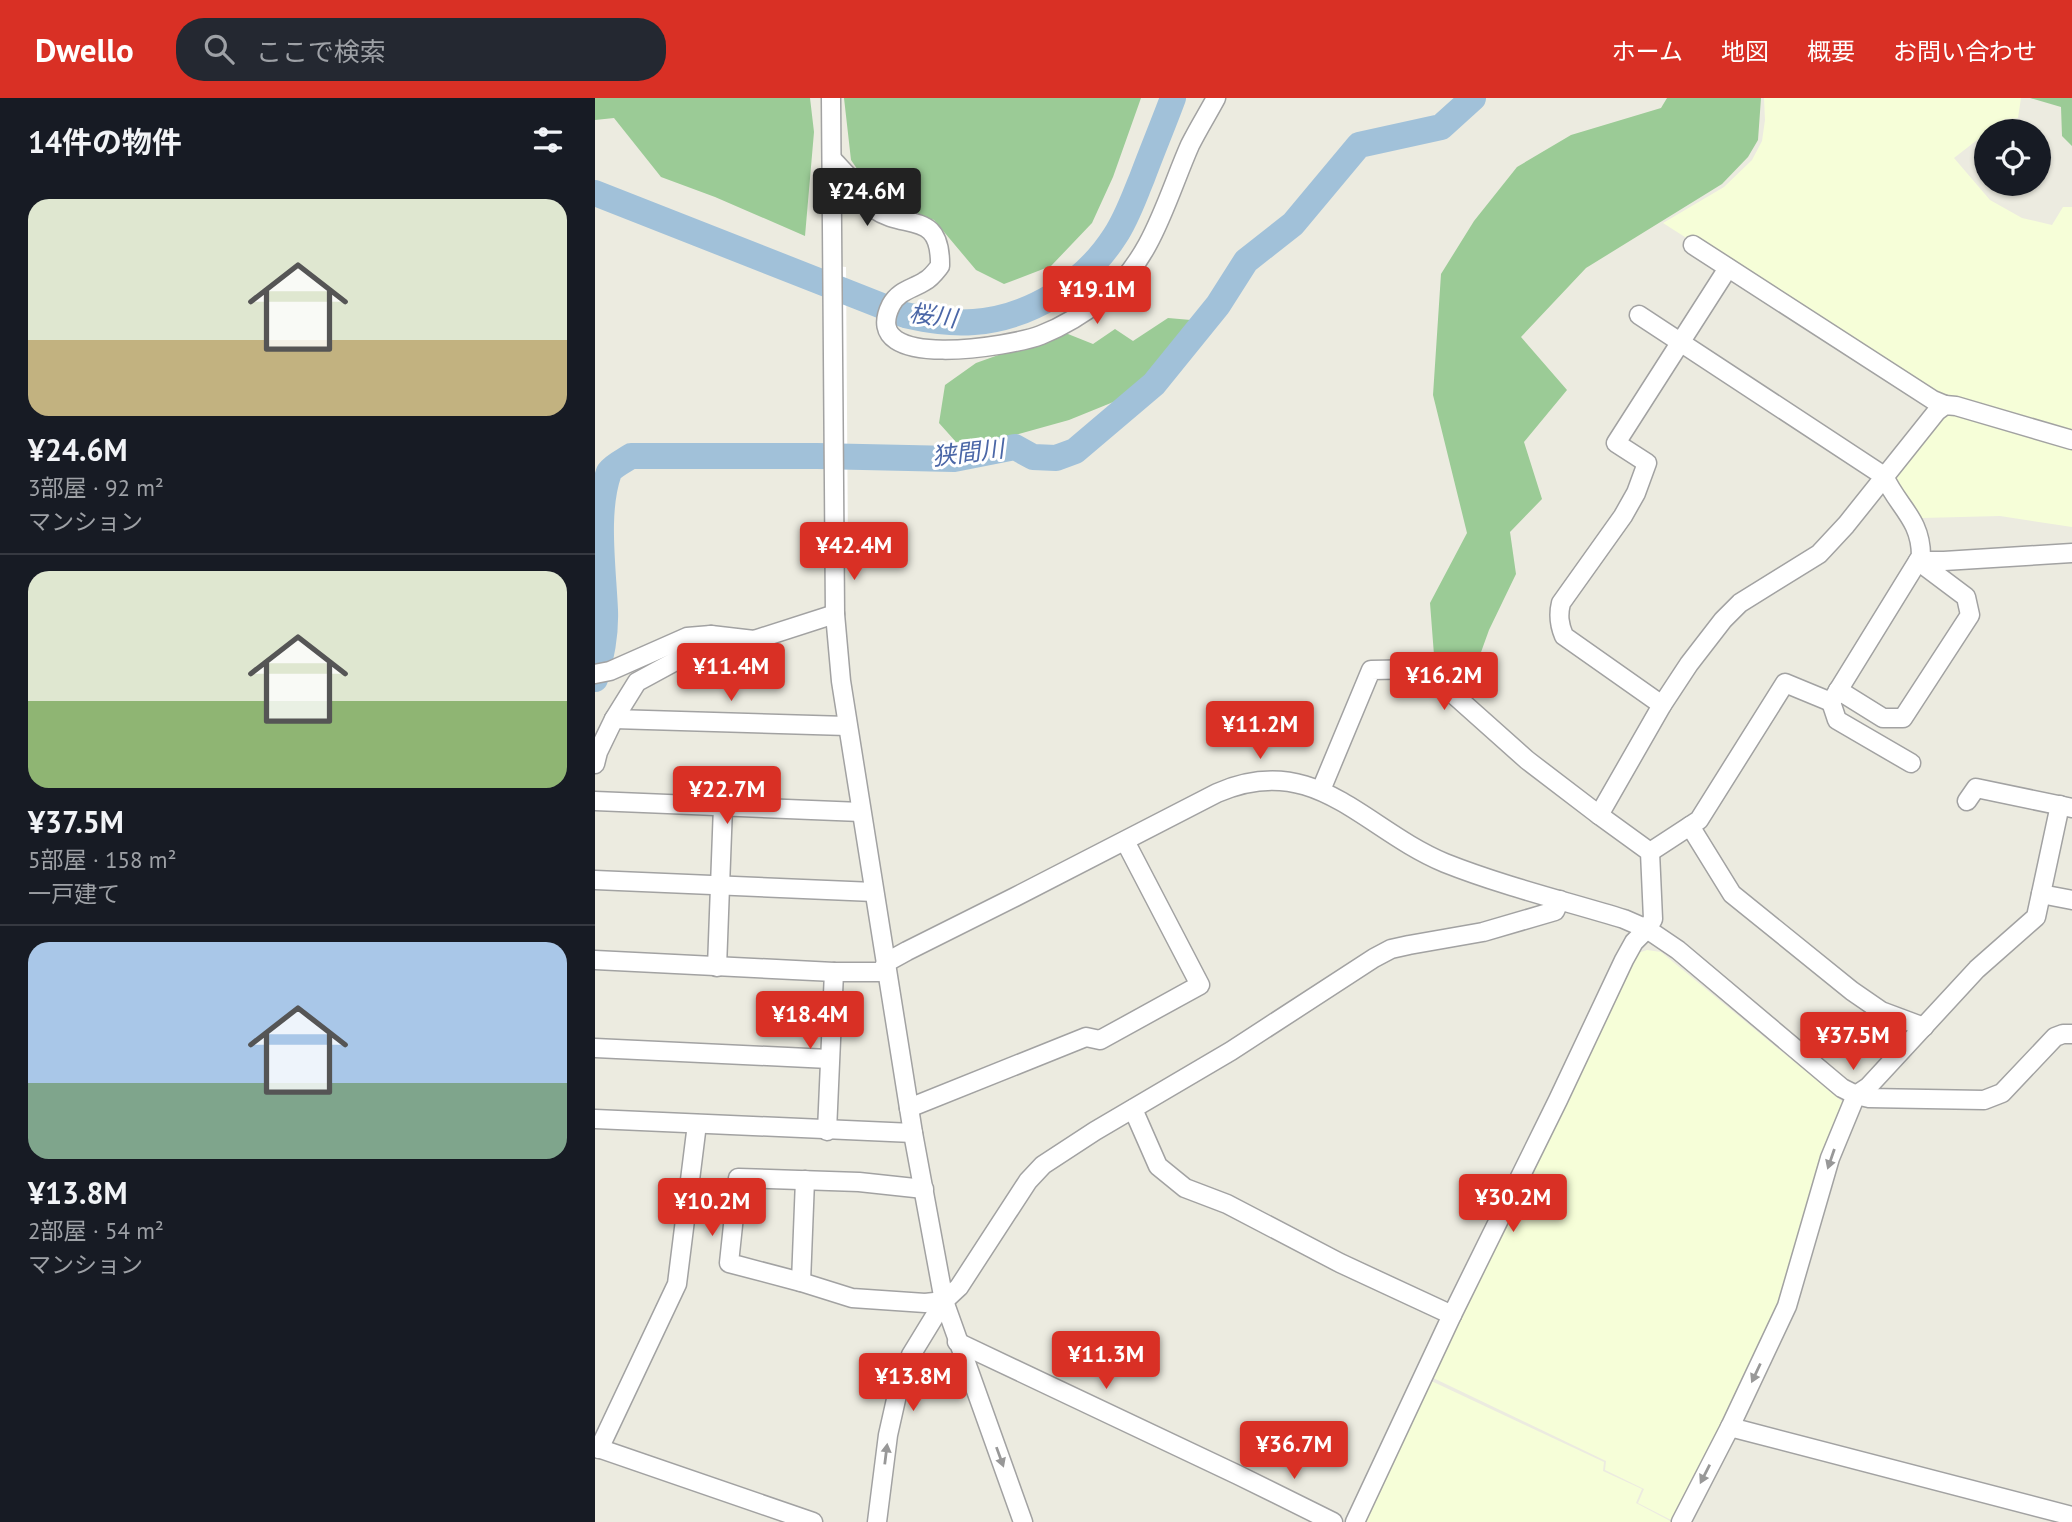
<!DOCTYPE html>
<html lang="ja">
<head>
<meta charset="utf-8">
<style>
	body { margin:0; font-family:"PT Sans","Noto Sans JP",sans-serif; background:#242831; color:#f1f3f6; height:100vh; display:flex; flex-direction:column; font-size:26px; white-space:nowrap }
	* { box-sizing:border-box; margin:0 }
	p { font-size:23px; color:#9ea1a6 }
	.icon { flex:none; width:38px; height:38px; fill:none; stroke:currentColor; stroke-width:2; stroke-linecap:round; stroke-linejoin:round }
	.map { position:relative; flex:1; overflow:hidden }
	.side { display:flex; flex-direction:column; background:#171b24; width:595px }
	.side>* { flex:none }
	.buttons { position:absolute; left:1379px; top:21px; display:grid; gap:14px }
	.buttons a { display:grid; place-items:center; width:77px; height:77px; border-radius:50%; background:#171b24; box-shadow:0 2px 5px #0004; font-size:35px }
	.price { position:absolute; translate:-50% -60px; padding:0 16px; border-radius:7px; background:#d93025; color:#fff; font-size:23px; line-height:46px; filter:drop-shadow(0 2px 4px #0008) }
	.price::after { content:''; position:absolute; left:50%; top:42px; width:21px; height:16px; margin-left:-10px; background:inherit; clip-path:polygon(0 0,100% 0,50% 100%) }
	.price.current { background:#222; color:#fff }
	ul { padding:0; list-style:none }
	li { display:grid; align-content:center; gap:14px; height:371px; padding:0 28px }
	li+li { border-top:2px solid #363941 }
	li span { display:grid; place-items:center; height:217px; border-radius:21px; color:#555 }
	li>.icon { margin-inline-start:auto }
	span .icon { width:126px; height:126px; fill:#fffc; stroke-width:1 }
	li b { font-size:30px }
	h2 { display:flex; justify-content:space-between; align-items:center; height:84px; padding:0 28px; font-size:30px }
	header { display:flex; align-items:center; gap:42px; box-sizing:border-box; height:98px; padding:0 35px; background:#d93025; color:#fff }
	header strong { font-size:33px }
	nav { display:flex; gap:38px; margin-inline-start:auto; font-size:24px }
	.search { width:490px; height:63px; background:#242831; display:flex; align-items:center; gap:18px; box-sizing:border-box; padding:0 24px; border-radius:28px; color:#9ea1a6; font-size:26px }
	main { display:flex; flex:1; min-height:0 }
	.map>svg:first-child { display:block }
	.education { fill:#f6fed8 }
	.forest { fill:#9bcb96 }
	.pier { fill:#fff }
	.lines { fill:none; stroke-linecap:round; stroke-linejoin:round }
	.river { stroke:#a1c1d9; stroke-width:26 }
	.minor-casing { stroke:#a2a2a2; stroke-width:21 }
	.minor { stroke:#fff; stroke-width:18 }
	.oneway { fill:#989898 }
	.labels { text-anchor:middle; stroke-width:6; stroke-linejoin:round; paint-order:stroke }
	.water-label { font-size:24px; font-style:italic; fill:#4b67a7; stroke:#fff }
</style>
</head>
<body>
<header>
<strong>Dwello</strong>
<div class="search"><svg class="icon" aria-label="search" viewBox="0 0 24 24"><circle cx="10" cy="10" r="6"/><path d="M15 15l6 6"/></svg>ここで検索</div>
<nav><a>ホーム</a><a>地図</a><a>概要</a><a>お問い合わせ</a></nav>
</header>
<main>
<section class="side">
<h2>14件の物件<svg class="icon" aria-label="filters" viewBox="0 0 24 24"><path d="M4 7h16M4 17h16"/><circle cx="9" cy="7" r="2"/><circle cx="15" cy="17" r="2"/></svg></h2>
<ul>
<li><span style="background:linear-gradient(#dfe7d0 65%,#c2b280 0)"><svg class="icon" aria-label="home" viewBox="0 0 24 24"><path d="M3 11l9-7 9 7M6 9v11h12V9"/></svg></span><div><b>¥24.6M</b><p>3部屋 · 92 m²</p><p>マンション</p></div></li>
<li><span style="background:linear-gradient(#dfe7d0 60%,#8fb573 0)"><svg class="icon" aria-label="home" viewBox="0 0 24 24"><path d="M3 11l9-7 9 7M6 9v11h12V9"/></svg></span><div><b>¥37.5M</b><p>5部屋 · 158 m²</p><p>一戸建て</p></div></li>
<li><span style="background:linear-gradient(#a9c7e8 65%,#7fa58c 0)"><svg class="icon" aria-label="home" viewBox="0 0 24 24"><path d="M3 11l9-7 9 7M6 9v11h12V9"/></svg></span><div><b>¥13.8M</b><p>2部屋 · 54 m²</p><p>マンション</p></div></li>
</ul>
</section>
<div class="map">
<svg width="1477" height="1424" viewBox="0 0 1477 1424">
	<rect width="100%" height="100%" fill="#ecebe0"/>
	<g class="education">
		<polygon points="1169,0 1426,0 1423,20 1410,21 1391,33 1391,35 1359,60 1395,102 1427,120 1457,127 1468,109 1477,109 1477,335 1339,298 1068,125 1129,89 1157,62 1167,43 1170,22"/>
		<polygon points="1359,314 1477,349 1477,429 1405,418 1327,420 1300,385 1300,377 1348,315"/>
		<polygon points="1052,852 1066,854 1249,1005 1186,1207 1080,1424 1043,1405 1049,1391 1010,1372 1011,1363 832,1277 1034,864 1043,855"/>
		<polygon points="830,1280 1009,1364 1008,1373 1047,1391 1041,1405 1077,1424 762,1424"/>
	</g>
	<g class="forest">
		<polygon points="0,0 215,0 219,34 210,138 120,99 66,79 19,20 0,22"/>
		<polygon points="249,0 546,0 518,79 497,125 456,168 409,186 381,172 339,122 284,103 256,62"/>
		<polygon points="1072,0 1166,0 1163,42 1153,59 1127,86 991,170 926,239 972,292 929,344 947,401 915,434 921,476 894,532 872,593 839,557 835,505 872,435 838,297 846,176 879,123 922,69 976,37 1066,10"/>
		<polygon points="1435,0 1477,0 1477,48 1467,38 1466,9"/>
		<polygon points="573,220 596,222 543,294 474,322 402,342 361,344 344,325 350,287 381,265 468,234 498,246 520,231 538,243"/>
	</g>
	<polygon class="pier" points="229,167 251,169 253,454 229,454"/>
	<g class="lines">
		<g class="river">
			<path d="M0 95 310 217C333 222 355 226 379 224 435 220 490 185 520 138 532 120 539 99 547 80 557 53 568 27 578 0"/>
			<path d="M0 581C7 557 11 536 10 512 8 468 0 413 14 374 19 367 29 363 36 358H222L359 361 420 349 438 359 461 360 480 353 559 286 623 207 651 163 698 126 764 47 846 29 878 0"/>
		</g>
		<defs>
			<g id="minor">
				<polyline points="236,0 240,516 246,583 318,1035 349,1203 428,1424"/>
				<path d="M237 61C242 66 247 72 252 77 261 88 267 103 279 111 310 133 346 111 345 168 341 173 336 180 330 183 318 191 304 192 296 207 262 275 418 248 446 237 469 228 491 214 510 199 557 162 572 99 595 47 603 31 613 15 621 0"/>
				<polyline points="1098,147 1338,302 1350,307"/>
				<path d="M1044 217 1289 378C1303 409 1326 421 1326 458L1236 604 1242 622 1316 665"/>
				<polyline points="0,576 15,573 92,539 116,537 159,542 240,516"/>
				<polyline points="1243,592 1288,620 1308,620 1375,517 1371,499 1323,463 1349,463 1477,455"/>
				<path d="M1067 607 969 538C964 526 963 517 966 505L1028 418 1041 395 1052 365 1021 345 1133 170"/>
				<polyline points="19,621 252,628"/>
				<polyline points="0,666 3,654 19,621 42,584 99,553 116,537"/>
				<polyline points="726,692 776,572 830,571 932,662 1004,717"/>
				<polyline points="0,703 266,714"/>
				<polyline points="1372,703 1381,690 1477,710"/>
				<polyline points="1095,728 1137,796 1257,893 1286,913 1329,929"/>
				<polyline points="1055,754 1104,722 1190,585 1236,604"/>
				<polyline points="0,782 279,794"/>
				<polyline points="1446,796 1477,802"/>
				<path d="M0 862 239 874H286L292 864 312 853 420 799 622 695C720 652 768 731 850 765 908 788 970 803 1029 821L1052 831 1083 852 1247 990 1261 997 1274 1000 1389 1002 1407 995 1460 939 1468 936H1477"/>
				<polyline points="122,869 128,708"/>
				<polyline points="0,950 234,961"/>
				<polyline points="314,1010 491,939 505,942 605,887 530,743"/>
				<polyline points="538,1011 563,1068 590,1090 632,1106 745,1165 857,1217"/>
				<polyline points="0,1021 318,1035"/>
				<polyline points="232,1033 239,874"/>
				<polyline points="329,1091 264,1084 143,1080 134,1165 206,1184 257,1200 330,1205 349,1203"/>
				<polyline points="206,1184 210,1082"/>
				<polyline points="362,1244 643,1377 738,1424"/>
				<polyline points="1135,1329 1477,1418"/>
				<polyline points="0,1349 218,1424"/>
				<polyline points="4,1351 82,1186 102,1026"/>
				<polyline points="282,1424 293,1337 302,1297 316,1257 349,1203 364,1189 433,1083 448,1067 500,1033 636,953 779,860 796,851 814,847 888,834 960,813 965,802"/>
				<polyline points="760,1424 857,1217 963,1002 1029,862 1039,844 1052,831 1058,821 1055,754 1004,717 1067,607 1094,566 1128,522 1145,505 1224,456 1251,427 1342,313 1350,307 1361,308 1477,342"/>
				<polyline points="1086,1424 1135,1329 1192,1208 1235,1060 1261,997 1273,989 1382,871 1441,819 1465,707"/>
			</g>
		</defs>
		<use href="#minor" class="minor-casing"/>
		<use href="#minor" class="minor"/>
	</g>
	<defs><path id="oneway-solid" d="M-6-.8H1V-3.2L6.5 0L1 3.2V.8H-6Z" transform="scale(1.75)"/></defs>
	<g class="oneway">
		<use href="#oneway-solid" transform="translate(1236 1061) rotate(109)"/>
		<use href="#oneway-solid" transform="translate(1161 1275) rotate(115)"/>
		<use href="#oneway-solid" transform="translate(291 1356) rotate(-83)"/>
		<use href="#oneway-solid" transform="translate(405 1359) rotate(70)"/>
		<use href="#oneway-solid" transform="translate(1110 1376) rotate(117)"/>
	</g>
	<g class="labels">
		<g class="water-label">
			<text transform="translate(338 218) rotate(7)" y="8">桜川</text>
			<text transform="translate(373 355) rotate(-7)" y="8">狭間川</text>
		</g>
	</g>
</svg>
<div class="buttons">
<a><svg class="icon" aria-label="locate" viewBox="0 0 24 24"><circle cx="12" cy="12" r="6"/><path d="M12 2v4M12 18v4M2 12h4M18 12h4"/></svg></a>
</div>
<b class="price current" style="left:272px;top:130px">¥24.6M</b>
<b class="price" style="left:502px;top:228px">¥19.1M</b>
<b class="price" style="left:259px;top:484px">¥42.4M</b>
<b class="price" style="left:136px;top:605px">¥11.4M</b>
<b class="price" style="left:849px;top:614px">¥16.2M</b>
<b class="price" style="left:665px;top:663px">¥11.2M</b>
<b class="price" style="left:132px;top:728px">¥22.7M</b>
<b class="price" style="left:215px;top:953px">¥18.4M</b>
<b class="price" style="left:1258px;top:974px">¥37.5M</b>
<b class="price" style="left:918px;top:1136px">¥30.2M</b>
<b class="price" style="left:117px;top:1140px">¥10.2M</b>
<b class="price" style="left:511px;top:1293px">¥11.3M</b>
<b class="price" style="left:318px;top:1315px">¥13.8M</b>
<b class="price" style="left:699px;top:1383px">¥36.7M</b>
</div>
</main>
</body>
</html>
